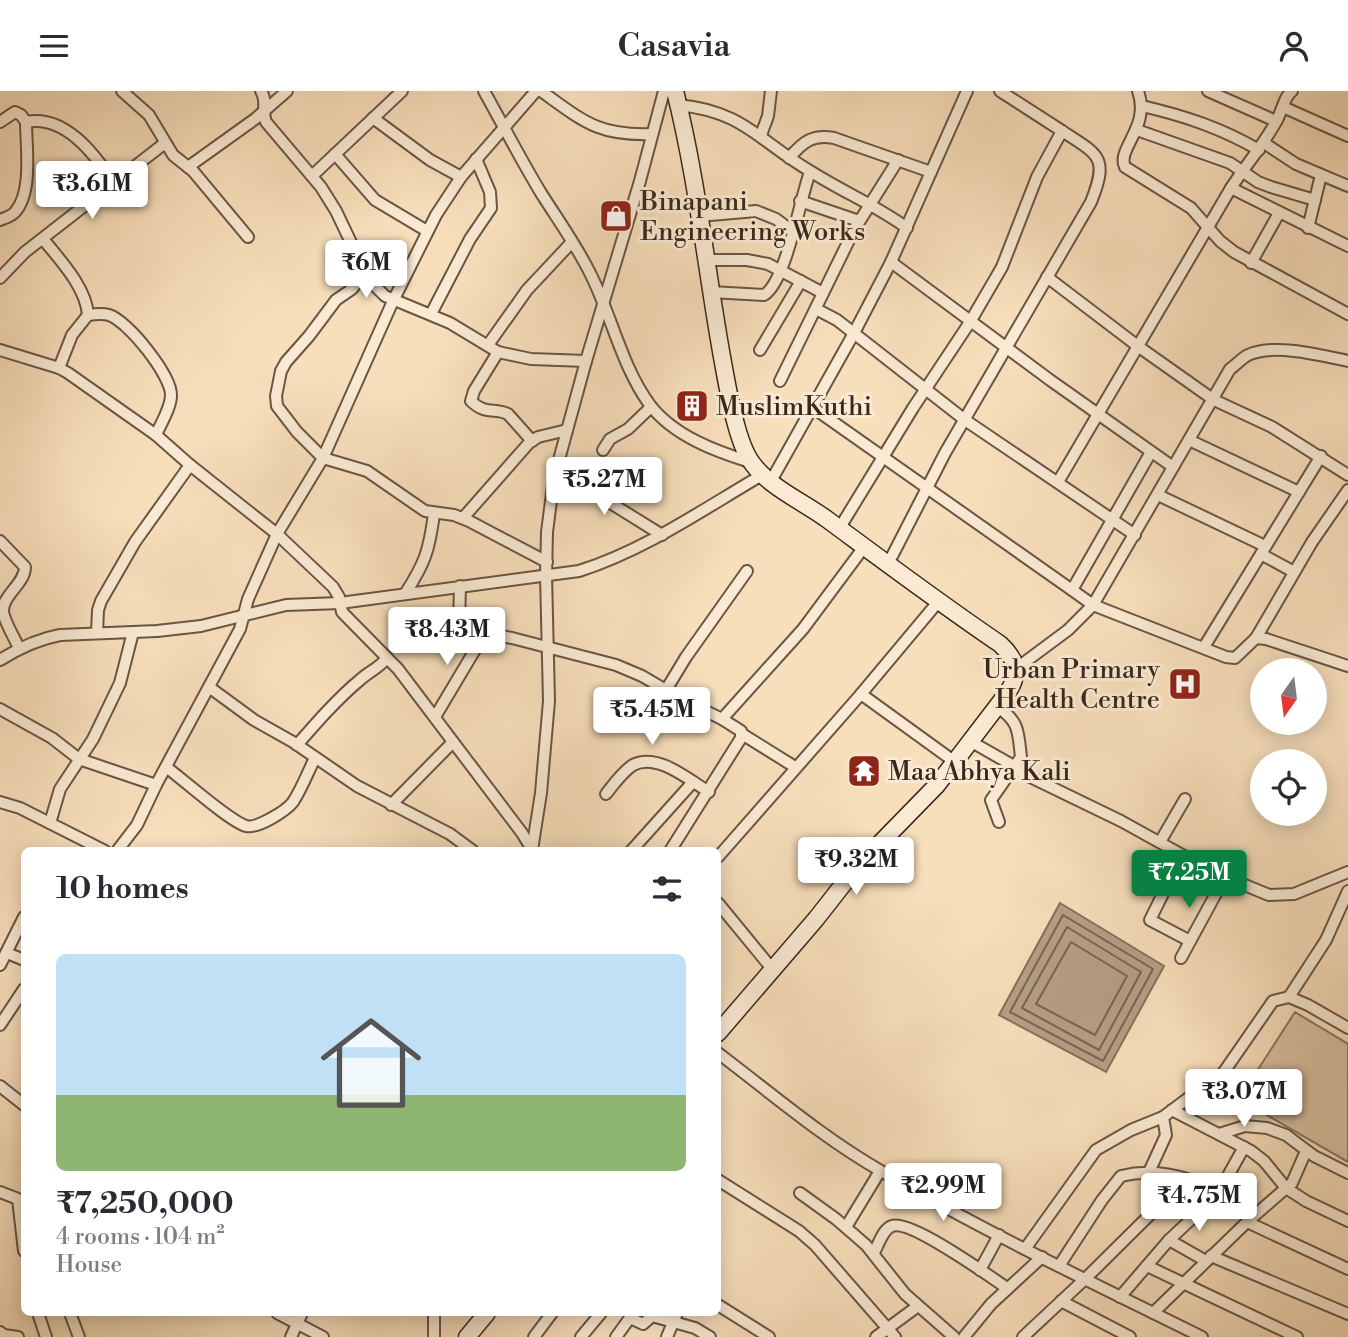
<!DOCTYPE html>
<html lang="en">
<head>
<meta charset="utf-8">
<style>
	body { margin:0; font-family:"Libre Bodoni",serif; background:#f2f2f3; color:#2b2b33; height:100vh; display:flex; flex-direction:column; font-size:26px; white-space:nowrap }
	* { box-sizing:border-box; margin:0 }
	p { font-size:23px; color:#7c7c81 }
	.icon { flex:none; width:38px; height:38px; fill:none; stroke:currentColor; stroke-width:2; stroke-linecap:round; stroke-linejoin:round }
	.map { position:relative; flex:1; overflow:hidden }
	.side { position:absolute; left:21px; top:756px; width:700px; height:469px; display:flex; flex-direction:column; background:#fff; border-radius:10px; box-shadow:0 4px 18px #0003 }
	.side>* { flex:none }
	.needle { width:46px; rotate:194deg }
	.tools { position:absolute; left:1250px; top:567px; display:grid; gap:14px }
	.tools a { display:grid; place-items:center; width:77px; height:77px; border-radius:50%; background:#fff; box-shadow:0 4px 18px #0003; font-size:35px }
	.price { position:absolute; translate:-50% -60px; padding:0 16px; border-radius:7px; background:#fff; color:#222; font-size:23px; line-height:46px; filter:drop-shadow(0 2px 4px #0008) }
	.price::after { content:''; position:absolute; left:50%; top:42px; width:21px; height:16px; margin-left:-10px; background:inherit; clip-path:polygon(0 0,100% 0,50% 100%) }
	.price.selected { background:#0b8043; color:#fff }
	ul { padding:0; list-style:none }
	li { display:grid; align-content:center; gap:14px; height:371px; padding:0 35px }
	li span { display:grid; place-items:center; height:217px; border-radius:10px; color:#555 }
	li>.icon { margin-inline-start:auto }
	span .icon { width:126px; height:126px; fill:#fffc; stroke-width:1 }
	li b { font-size:30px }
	h2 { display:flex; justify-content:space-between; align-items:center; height:84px; padding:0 35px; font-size:30px }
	header { display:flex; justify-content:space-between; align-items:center; height:91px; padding:0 35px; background:#fff; font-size:32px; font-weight:600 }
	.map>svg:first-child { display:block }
	.green { fill:#d8c0a1; stroke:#89745e; stroke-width:2 }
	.water { fill:#b7a086; stroke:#85705c; stroke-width:2 }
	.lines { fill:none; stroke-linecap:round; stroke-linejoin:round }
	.shore { stroke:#786451; stroke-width:2 }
	.street-casing { stroke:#6a5544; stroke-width:14 }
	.secondary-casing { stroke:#3a271c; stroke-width:19 }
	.street { stroke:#faead3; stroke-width:10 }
	.secondary { stroke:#faead3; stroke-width:16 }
	.labels { text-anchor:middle; stroke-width:6; stroke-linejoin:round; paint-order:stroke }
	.poi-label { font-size:26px; fill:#3a271c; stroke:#faead3; text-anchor:start }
</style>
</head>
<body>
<header><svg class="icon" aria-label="menu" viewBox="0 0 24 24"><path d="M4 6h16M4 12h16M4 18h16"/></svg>Casavia<svg class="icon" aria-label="person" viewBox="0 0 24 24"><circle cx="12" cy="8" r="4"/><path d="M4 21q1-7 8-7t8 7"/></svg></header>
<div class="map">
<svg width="1348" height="1246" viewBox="0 0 1348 1246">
	<rect width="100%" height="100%" fill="#f8dfbc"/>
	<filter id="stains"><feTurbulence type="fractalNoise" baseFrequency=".00286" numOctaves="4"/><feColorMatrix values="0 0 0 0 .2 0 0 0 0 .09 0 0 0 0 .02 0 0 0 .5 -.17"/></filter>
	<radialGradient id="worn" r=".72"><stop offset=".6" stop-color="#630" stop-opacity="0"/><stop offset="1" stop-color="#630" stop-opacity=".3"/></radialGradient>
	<polygon class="green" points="1295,921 1348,953 1348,1071 1239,1008"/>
	<polygon class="water" points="1060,812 1164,875 1106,981 999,924"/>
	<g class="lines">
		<g class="shore">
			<polygon points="1063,824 1153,878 1103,970 1010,921"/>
			<polygon points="1067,836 1141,881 1099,959 1022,917"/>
			<polygon points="1071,851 1127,885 1095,944 1036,913"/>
		</g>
		<defs>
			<g id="street">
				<polyline points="122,0 149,24 173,64 193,80 248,146"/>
				<path d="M261 0C268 11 261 19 266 31L321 96 336 120 365 181 371 191 385 205 450 232 498 261 531 268 586 270"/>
				<path d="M484 0C503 34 521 69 541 102 558 129 577 155 591 184 612 226 622 276 650 314 674 345 715 360 750 371"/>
				<path d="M541 0C583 30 598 45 652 43"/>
				<polyline points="1000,0 1062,40"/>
				<path d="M1138 0C1151 36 1116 58 1125 76L1191 117 1220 150 1234 161 1348 223"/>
				<polyline points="1208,0 1276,30"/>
				<path d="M678 14C743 20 759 50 810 80 843 101 875 114 907 137"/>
				<path d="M1142 15C1185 25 1221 37 1259 59"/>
				<polyline points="1283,16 1348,45"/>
				<polyline points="373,27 430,69 461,86"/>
				<path d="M0 31 15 21 21 24 26 31C64 23 94 62 113 91"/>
				<polyline points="1137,39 1230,72 1258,91 1271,96 1315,109"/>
				<polyline points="761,44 768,25 771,0"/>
				<polyline points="1264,52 1296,73 1348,95"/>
				<polyline points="335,63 375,109 427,140"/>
				<path d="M789 67C803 51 812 43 834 47L931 81"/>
				<polyline points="188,76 255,28 287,0"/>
				<polyline points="313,84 402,0"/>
				<polyline points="1231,97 1348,155"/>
				<polyline points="800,110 859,130"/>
				<polyline points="699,125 756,120 776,128 792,140"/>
				<path d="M0 129C5 127 12 125 15 121 33 101 26 56 26 31"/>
				<polyline points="1308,137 1321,84"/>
				<path d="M43 148C60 169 86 196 88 224L72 244 59 277"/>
				<polyline points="706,169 747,169 768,173 823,202"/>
				<polyline points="891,171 1050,289 1173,376"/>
				<polyline points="1251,172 1279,122"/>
				<polyline points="365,181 352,198 336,209 309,245 286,271 281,280 276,305 277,315 297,341 323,367 367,380 425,420 454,424 469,430 547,471"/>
				<polyline points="1047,186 1139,256 1214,309 1272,336 1348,384"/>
				<polyline points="0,187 25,161 165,52"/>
				<path d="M711 201 764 204C786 191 800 108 810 81"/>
				<polyline points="816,218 837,229 965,329 1135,444"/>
				<polyline points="431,223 470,148 491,117 490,101 476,68"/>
				<path d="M88 224C95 223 102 222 109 224 128 230 171 284 171 304 171 317 161 332 156 344"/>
				<polyline points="488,254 527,199 572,151"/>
				<polyline points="0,259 59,277 68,282 156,344 190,374 277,443 333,496 339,506 342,521 398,578 522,742 533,760"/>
				<polyline points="760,259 801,190"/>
				<path d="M498 261 474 300 471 310C487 325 494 316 508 323L532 350"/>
				<polyline points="780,290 854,139 898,69"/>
				<polyline points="812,316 1072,499"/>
				<polyline points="1189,349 1299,401"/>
				<polyline points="603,359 610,348 628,338 651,316"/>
				<path d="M1151 361 1072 499 1093 514 1230 278C1236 274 1242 267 1248 264 1274 252 1320 264 1348 270"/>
				<polyline points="554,387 588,398 662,444"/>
				<polyline points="771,390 854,242 891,171 967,0"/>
				<path d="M1058 391 1231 97C1246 74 1264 53 1277 29 1282 20 1284 6 1292 0"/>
				<polyline points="1158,404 1265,455"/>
				<polyline points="463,427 529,352 538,346 567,339"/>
				<path d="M839 438 913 317 970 231 1002 176 1037 86 1062 40C1099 64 1109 66 1091 111L945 362 887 475"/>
				<path d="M0 450 25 476C25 493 2 504 3 521 5 532 14 546 19 557"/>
				<polyline points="1261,463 1294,481"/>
				<polyline points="460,495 459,532 462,538 512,547 616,574 642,585 681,608 722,628"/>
				<path d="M405 503C425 472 429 460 434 423"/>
				<polyline points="938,511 861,603 955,671"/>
				<polyline points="97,542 98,519 101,510 135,451 190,374"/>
				<polyline points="1256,547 1312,451 1348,399"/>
				<polyline points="1204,556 1321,365"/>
				<path d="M0 569C19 557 38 548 60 544L157 540 201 535 286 514 340 512 579 480C645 459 702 419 762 384"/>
				<polyline points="1017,577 1068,539 1093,514 1226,566 1235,567 1256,547 1266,548 1348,575"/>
				<polyline points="209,596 254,629 293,651 357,695 450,743 473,760"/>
				<polyline points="666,599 686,566 747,480"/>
				<path d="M997 616C1020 630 1018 642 1021 666L991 709 999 731"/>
				<polyline points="0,618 52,647 79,668 156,694"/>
				<polyline points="435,626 485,542"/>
				<polyline points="742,643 795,676"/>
				<polyline points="970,650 1014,675 1022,682 1121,730 1213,781 1269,804 1294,803 1348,781"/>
				<path d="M297 654C317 631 337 608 361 588 370 580 379 577 387 567"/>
				<path d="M166 676C184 689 229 730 246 735 257 738 286 720 293 711 302 697 308 681 315 667"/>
				<path d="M606 703C614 693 622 681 633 674 657 661 689 689 709 701"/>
				<polyline points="0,711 20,717 105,760"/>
				<polyline points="391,714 453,651"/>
				<polyline points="50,732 60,698 93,648 120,592 133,541"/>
				<polyline points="1160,751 1185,708"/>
				<polyline points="532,759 541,702 549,610 546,484 547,441 554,387 586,270 640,90 664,0"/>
				<polyline points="117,760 137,734 156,694 240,538 248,508 277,443 323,367 393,210 436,124 461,86 536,0"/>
				<polyline points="631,760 693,691"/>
				<polyline points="670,760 741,647 741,640 722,628 803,538 864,456"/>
				<polyline points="1182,764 1150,829 1190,850"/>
				<polyline points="718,766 861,603"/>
				<polyline points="718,812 773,879"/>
				<polyline points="7,862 24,869"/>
				<polyline points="1181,867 1225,786"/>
				<polyline points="0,874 24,826"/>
				<polyline points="1289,906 1326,849 1348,800"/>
				<polyline points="0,934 24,898"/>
				<path d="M718 962C771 1002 823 1047 881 1080 985 1141 1095 1193 1202 1246"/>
				<polyline points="1219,988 1273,910 1289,906 1308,914 1348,937"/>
				<polyline points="0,995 24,1014"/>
				<polyline points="1172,1019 1251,1060 1264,1070 1286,1097 1306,1110 1348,1130"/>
				<polyline points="1219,1043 1245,1035 1267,1037 1286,1044 1314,1065 1348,1082"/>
				<polyline points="1149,1081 1166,1044 1163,1026"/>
				<polyline points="718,1089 799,1140 815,1154 895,1246"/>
				<polyline points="0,1101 18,1108 24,1160"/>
				<polyline points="800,1102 836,1128 866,1154 905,1203 954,1246"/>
				<polyline points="1247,1131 1348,1178"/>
				<polyline points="846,1136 880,1080"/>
				<polyline points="1169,1149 1206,1170"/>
				<polyline points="1025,1158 1096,1059 1131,1039 1163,1026 1191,1005"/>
				<path d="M874 1162C878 1154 883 1138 892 1135 910 1128 989 1185 1007 1197"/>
				<polyline points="1211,1165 1348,1223"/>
				<path d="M1059 1175 1102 1109 1121 1085C1166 1074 1219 1093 1251 1128"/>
				<polyline points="1147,1175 1297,1246"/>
				<polyline points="980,1179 999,1144"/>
				<polyline points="1120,1206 1169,1149 1218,1103 1244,1056"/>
				<polyline points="1061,1210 1130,1246"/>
				<polyline points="718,1214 769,1246"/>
				<polyline points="38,1222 46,1246"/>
				<polyline points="70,1222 79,1246"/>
				<polyline points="277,1222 323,1246"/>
				<polyline points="434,1222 434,1246"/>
				<polyline points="1153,1222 1247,1131 1292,1092 1306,1060"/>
				<polyline points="630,1227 643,1233 652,1225 695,1237 710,1246"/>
				<polyline points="0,1241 4,1244 18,1246"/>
				<polyline points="291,1246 302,1222"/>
				<polyline points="534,1246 552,1222"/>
				<polyline points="581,1246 601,1222"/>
				<polyline points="616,1246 632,1224"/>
				<polyline points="667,1246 677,1222"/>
				<polyline points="876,1246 918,1215"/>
				<polyline points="964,1246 991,1213 1042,1166"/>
				<polyline points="1023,1246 1085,1188 1186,1088"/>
			</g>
			<g id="secondary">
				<path d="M675 0C697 87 706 177 722 266 727 293 736 351 752 372 770 397 804 411 828 429 885 471 941 513 1000 553 1016 568 1021 581 1008 601L937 694 856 777 816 828 718 942"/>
				<polyline points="467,1246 487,1222"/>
			</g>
		</defs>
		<use href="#street" class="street-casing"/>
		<use href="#secondary" class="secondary-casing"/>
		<use href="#street" class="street"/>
		<use href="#secondary" class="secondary"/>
	</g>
	<defs>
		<symbol id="shop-square" viewBox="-11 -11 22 22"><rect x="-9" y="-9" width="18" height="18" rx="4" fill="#8f2418" stroke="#faead3"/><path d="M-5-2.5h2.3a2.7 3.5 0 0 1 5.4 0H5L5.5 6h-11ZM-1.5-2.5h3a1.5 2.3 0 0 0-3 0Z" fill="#fff"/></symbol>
		<symbol id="building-square" viewBox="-11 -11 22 22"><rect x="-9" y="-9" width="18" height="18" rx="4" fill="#8f2418" stroke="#faead3"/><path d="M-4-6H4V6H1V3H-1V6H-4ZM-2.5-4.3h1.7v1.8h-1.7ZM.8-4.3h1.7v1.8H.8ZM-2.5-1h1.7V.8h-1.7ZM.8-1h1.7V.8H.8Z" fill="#fff"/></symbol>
		<symbol id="hospital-square" viewBox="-11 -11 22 22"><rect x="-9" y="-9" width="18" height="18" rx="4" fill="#8f2418" stroke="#faead3"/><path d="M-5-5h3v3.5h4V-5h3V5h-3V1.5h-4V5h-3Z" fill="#fff"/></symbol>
		<symbol id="temple-square" viewBox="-11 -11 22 22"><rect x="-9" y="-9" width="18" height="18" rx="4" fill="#8f2418" stroke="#faead3"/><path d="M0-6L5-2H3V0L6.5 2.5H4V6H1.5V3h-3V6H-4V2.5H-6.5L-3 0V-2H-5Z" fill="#fff"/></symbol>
	</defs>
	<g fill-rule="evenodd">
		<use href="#shop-square" x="597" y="106" width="38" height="38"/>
		<use href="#building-square" x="673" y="296" width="38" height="38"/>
		<use href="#hospital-square" x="1166" y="574" width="38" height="38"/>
		<use href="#temple-square" x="845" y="661" width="38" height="38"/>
	</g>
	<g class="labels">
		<g class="poi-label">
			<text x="640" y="119">Binapani<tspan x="640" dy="30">Engineering Works</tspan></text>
			<text x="716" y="324">MuslimKuthi</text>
			<text x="1160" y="587" text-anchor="end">Urban Primary<tspan x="1160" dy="30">Health Centre</tspan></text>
			<text x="888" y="689">Maa Abhya Kali</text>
		</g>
	</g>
	<rect width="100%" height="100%" filter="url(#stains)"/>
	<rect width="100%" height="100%" fill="url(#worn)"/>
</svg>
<div class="tools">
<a><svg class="needle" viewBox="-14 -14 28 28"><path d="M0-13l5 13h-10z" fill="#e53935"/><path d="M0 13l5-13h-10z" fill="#7c7c81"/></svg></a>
<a><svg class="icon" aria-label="locate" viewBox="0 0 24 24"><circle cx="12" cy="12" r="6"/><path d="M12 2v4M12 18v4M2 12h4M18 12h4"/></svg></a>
</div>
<b class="price" style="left:92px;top:130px">₹3.61M</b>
<b class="price" style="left:366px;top:209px">₹6M</b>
<b class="price" style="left:604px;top:426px">₹5.27M</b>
<b class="price" style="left:447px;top:576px">₹8.43M</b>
<b class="price" style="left:652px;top:656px">₹5.45M</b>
<b class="price" style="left:856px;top:806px">₹9.32M</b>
<b class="price selected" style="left:1189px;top:819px">₹7.25M</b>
<b class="price" style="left:1244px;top:1038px">₹3.07M</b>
<b class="price" style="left:943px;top:1132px">₹2.99M</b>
<b class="price" style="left:1199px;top:1142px">₹4.75M</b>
<section class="side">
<h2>10 homes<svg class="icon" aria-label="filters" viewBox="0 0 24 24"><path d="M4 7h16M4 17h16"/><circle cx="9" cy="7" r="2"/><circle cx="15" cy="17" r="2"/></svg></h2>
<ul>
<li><span style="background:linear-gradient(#bfe0f5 65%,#8fb573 0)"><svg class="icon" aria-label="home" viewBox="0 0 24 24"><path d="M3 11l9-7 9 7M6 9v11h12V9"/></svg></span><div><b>₹7,250,000</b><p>4 rooms · 104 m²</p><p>House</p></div></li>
</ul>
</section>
</div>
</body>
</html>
